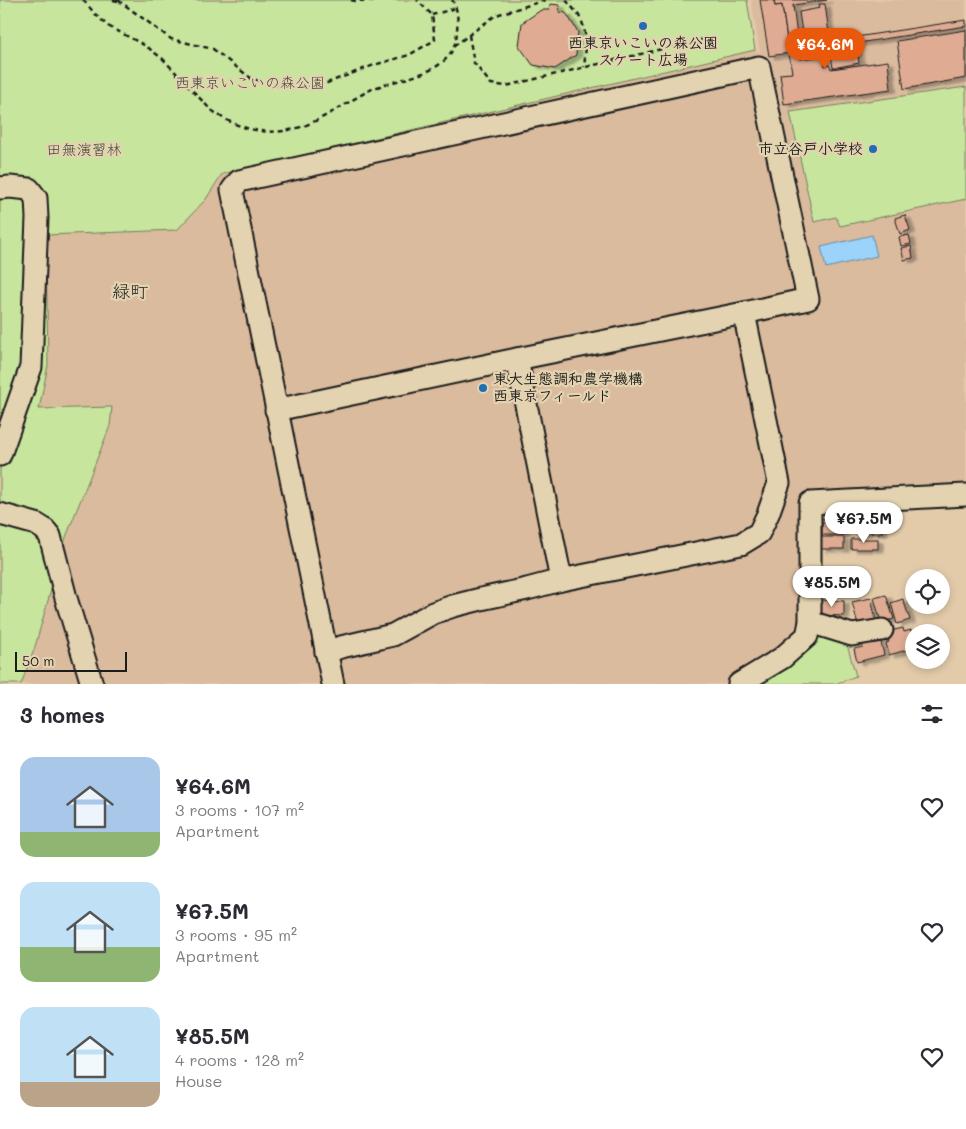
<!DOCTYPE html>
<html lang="en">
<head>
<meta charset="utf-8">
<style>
	body { margin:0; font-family:Mali,"Klee One",sans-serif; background:#f2f2f3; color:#2b2b33; height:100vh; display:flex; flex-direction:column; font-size:19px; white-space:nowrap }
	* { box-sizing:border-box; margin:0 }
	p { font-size:16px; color:#7c7c81 }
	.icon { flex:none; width:28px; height:28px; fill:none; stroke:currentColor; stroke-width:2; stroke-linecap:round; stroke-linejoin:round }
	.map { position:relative; height:684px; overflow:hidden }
	.side { display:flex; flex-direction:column; background:#fff; flex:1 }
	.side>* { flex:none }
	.buttons { position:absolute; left:905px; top:569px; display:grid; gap:10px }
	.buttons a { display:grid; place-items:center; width:45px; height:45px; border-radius:50%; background:#fff; box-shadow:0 2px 8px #0003; font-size:25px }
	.scale { position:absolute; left:15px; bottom:12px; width:112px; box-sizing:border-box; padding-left:5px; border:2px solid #1c1c1c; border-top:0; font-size:14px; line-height:18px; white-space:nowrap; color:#1c1c1c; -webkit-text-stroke:4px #e4d3b0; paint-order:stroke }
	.price { position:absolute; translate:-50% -42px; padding:0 11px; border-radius:18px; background:#fff; color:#222; font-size:16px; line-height:32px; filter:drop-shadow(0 1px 2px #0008) }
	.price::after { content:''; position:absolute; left:50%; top:30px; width:15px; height:11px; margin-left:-8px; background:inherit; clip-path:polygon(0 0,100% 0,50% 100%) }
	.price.active { background:#ea580c; color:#fff }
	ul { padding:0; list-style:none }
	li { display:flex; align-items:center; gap:15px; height:125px; padding:0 20px }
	li span { display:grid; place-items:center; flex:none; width:140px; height:100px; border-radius:15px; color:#555 }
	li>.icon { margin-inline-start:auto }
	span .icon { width:60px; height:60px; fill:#fffc; stroke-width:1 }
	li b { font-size:21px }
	h2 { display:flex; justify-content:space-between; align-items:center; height:60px; padding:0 20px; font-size:21px }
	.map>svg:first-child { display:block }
	.built { fill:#dabb9e }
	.green { fill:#c7e59d; stroke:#72805c }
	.water { fill:#9bd3fa; stroke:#688aa1 }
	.building { fill:#dfac93; stroke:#1c1c1c; filter:url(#shadow) }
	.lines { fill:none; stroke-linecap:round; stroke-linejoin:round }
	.minor-casing { stroke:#1c1c1c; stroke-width:25 }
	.path { stroke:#1c1c1c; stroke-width:2.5; stroke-dasharray:5 4; stroke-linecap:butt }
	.minor { stroke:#e4d3b0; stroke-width:21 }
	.poi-dot { fill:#1f6fb2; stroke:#e4d3b0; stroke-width:2 }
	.labels { text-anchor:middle; stroke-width:4.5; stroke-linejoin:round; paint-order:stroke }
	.poi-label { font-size:15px; font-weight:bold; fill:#1c1c1c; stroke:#e4d3b0 }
	.park-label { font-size:15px; fill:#3e4436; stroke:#e4d3b0 }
	.quarter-label { font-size:18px; fill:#1c1c1c; stroke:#e4d3b0 }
</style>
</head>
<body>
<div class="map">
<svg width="966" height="684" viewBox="0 0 966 684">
	<defs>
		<filter id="shadow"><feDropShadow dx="5.5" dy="3" stdDeviation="1" flood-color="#0004"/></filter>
	</defs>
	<rect width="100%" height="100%" fill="#e3cbaa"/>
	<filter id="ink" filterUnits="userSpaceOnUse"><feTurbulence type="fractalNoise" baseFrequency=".02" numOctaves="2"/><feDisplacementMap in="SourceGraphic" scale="10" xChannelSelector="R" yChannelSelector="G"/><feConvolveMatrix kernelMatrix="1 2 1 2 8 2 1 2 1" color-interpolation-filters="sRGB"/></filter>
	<g filter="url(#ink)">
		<polygon class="built" points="0,0 755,50 760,53 751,0 966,0 966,489 803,498 799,638 726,684 0,684"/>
		<g class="green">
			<polygon points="0,0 747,0 755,50 222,174 206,199 177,230 45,235 47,300 48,365 39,409 112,407 110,426 66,537 34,650 21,684 0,684"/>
			<polygon points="966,87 966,199 840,226 836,217 814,222 790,112"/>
			<polygon points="810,629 846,641 856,676 835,684 759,684"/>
		</g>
		<polygon class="water" points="872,235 877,256 826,268 821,247"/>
		<g class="building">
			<polygon points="760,0 774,0 775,6 782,5 789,53 769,56"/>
			<polygon points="774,0 827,0 793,5 800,59 823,56 825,66 829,65 831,69 888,61 891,89 784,104 780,74 792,73 782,5 775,6"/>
			<polygon points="550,4 560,5 559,12 566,13 578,32 576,55 555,69 533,65 519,46 522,23 541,10 549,10"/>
			<polygon points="819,4 825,4 830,41 804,45 799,12 820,8"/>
			<polygon points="966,20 966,26 839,46 840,53 831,55 830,48 799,53 798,46"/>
			<polygon points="966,30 966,78 904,89 897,41"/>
			<polygon points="857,50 859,63 833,68 831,55"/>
			<polygon points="905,215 910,230 900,234 895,218"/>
			<polygon points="909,235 911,244 901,246 899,237"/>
			<polygon points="911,246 913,258 904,260 901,248"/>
			<rect x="820" y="505" width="23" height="14"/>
			<polygon points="870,512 881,512 882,533 871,533"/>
			<polygon points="852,513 868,513 868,533 853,533"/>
			<rect x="822" y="522" width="21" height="13"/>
			<rect x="821" y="537" width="23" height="12"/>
			<rect x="851" y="539" width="27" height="10"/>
			<polygon points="886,595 894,619 881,622 874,598"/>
			<polygon points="871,598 876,621 858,625 852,602"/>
			<polygon points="903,599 910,620 897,624 891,603"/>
			<polygon points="820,600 844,601 844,616 820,615"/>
			<polygon points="903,628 904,632 911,630 914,642 914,648 889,655 886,643 889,642 886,632"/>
			<polygon points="880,638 884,655 857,662 854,649 863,647 862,643"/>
		</g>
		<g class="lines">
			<defs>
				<g id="minor">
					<polyline points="0,188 10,187 29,189 36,198 37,218 31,367 0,455"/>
					<polyline points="517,359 561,580"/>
					<polyline points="276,410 517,359 744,313 808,299 759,67 239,181 232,190 333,684"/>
					<polyline points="0,514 36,524 44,529 50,536 66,598 92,684"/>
					<polyline points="810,622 852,635 882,630"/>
					<polyline points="326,652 341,647 393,635 433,613 453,606 481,599 527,589 561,580 741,544 759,533 768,514 779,483 744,313"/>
					<polyline points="739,684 782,658 807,636 810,622 810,503 966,495"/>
				</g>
			</defs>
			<use href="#minor" class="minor-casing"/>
			<g class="path">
				<path d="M83 0 98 17 108 26 146 46 163 59 209 108C239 133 279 139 313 122 333 113 351 100 370 90 403 75 456 77 457 30 458 20 458 8 452 0"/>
				<polyline points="113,0 118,1"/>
				<polyline points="118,0 171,39 213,49 252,79 290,88 327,83 374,65 409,55 435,40 432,15 417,0"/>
				<polyline points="351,0 355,1 388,0"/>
				<path d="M566 0C570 5 575 10 579 16 588 31 586 50 584 67"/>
				<polyline points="432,15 456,8"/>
				<polyline points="469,35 474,63 491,84 506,86 704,39"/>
				<polyline points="454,46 496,15 546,0"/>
			</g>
			<use href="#minor" class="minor"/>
		</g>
	</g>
	<g class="poi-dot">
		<circle cx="643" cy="26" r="5"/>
		<circle cx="873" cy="149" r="5"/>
		<circle cx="483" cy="388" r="5"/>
	</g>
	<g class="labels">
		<g class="poi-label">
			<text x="643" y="48">西東京いこいの森公園<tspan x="643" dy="17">スケート広場</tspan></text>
			<text x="863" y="154" text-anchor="end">市立谷戸小学校</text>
			<text x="493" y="384" text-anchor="start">東大生態調和農学機構<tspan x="493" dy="17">西東京フィールド</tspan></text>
		</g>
		<g class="park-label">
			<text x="250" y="88">西東京いこいの森公園</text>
			<text x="84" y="155">田無演習林</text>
		</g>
		<g class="quarter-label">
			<text x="130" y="298">緑町</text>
		</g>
	</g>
</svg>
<div class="buttons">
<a><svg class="icon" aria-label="locate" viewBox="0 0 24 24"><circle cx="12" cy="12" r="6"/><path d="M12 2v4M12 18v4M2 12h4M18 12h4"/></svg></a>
<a><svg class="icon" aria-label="layers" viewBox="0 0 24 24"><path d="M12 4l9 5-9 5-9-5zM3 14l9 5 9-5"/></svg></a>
</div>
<div class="scale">50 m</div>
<b class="price active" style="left:825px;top:70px">¥64.6M</b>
<b class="price" style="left:864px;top:544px">¥67.5M</b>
<b class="price" style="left:832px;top:608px">¥85.5M</b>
</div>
<section class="side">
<h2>3 homes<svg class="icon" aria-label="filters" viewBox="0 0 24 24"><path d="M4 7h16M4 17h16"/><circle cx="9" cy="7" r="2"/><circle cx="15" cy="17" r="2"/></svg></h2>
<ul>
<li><span style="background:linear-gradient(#a9c7e8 75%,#8fb573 0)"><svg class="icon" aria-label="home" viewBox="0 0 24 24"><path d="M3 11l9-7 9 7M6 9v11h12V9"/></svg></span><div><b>¥64.6M</b><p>3 rooms · 107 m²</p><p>Apartment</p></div><svg class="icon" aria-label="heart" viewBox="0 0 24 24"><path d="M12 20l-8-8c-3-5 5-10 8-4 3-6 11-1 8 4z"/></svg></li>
<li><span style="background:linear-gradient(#bfe0f5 65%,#8fb573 0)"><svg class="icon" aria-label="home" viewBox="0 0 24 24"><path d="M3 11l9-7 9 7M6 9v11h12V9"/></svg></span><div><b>¥67.5M</b><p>3 rooms · 95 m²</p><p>Apartment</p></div><svg class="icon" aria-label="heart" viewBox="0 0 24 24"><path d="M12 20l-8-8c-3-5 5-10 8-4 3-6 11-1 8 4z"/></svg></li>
<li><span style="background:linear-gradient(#bfe0f5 75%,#b9a48a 0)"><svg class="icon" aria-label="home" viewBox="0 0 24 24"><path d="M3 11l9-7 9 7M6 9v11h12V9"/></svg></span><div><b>¥85.5M</b><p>4 rooms · 128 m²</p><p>House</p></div><svg class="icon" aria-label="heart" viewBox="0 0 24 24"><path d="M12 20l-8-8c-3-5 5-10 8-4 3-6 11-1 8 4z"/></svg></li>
</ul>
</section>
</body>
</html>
